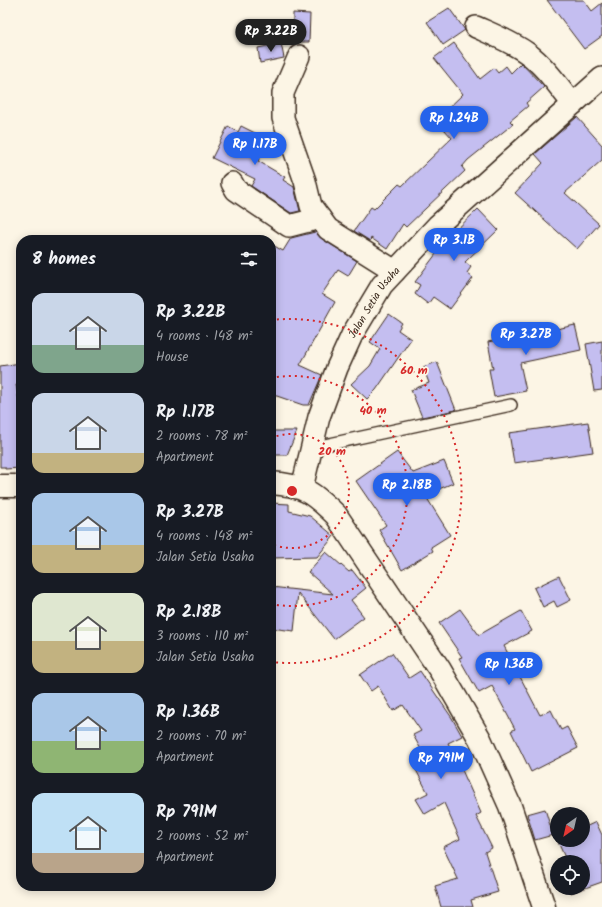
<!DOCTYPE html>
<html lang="en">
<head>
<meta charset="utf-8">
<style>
	body { margin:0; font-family:Kalam,sans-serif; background:#20242c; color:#f1f3f6; height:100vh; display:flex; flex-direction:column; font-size:15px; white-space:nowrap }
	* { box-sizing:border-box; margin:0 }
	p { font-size:13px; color:#9ea1a6 }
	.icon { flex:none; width:22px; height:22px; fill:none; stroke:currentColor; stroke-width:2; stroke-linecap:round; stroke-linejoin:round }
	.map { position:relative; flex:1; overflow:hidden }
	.panel { position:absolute; left:16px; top:235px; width:260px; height:656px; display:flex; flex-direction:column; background:#171b24; border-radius:16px; box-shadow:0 2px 10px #0003 }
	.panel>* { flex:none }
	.needle { width:26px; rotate:214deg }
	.controls { position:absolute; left:550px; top:807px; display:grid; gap:8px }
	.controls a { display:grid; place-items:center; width:40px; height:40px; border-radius:50%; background:#171b24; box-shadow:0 2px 10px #0003; font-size:20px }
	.price { position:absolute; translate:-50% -34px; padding:0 9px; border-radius:14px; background:#2563eb; color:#fff; font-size:13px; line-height:26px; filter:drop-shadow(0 1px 2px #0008) }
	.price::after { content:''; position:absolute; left:50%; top:24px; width:12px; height:9px; margin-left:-6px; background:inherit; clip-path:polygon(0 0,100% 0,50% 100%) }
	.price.active { background:#222; color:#fff }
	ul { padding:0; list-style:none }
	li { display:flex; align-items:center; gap:12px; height:100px; padding:0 16px }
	li span { display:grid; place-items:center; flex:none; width:112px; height:80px; border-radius:12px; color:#555 }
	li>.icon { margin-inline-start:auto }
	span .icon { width:48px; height:48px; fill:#fffc; stroke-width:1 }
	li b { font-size:17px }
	h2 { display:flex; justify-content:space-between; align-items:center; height:48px; padding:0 16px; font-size:17px }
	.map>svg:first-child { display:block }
	.building { fill:#c4bef0; stroke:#3b2a1e }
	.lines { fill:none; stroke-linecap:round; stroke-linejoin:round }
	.lane-casing { stroke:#3b2a1e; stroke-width:14 }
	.street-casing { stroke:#3b2a1e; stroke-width:24 }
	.secondary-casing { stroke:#3b2a1e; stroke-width:25 }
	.lane { stroke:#fcf5e5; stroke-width:11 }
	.street { stroke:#fcf5e5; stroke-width:21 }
	.secondary { stroke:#fcf5e5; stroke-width:22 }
	.ring { fill:none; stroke:#d62828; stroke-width:2; stroke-dasharray:2 4 }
	.labels { text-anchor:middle; stroke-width:3.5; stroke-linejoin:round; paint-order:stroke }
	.street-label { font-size:11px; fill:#3b2a1e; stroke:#fcf5e5 }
	.centre { fill:#d62828; stroke:#fcf5e5; stroke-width:2 }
	.ring-label { font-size:12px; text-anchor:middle; font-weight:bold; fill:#d62828; stroke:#fcf5e5; stroke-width:3.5; stroke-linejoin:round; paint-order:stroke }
</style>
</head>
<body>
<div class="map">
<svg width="602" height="907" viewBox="0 0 602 907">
	<rect width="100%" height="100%" fill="#fcf5e5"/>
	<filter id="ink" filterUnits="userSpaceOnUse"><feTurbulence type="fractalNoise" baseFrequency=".025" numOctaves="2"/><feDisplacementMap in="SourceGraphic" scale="8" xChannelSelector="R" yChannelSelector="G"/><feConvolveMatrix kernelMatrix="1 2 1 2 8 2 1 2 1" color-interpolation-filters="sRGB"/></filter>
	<g filter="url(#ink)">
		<g class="building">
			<polygon points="547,0 584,0 592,11 602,3 602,36 584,49"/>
			<polygon points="449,8 465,30 443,45 427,22"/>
			<polygon points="293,13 310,14 309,42 293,42"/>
			<polygon points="281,43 284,58 260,63 258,48"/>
			<polygon points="454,43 480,79 494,68 498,73 506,66 511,73 521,63 544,87 526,103 528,106 510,121 513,124 468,160 462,167 465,171 406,227 403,224 387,249 371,238 370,241 354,231 371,207 374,209 399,184 402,186 452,138 436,120 463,94 434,58"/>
			<polygon points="577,117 602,145 602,160 565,193 599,224 577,249 515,193 543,163 535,154"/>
			<polygon points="228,126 238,132 241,126 269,140 258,161 285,177 283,180 294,187 300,211 291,213 251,186 255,179 212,158"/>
			<polygon points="478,209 498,230 465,262 471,267 467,273 473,278 450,309 433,297 428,304 415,294 420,285 415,282 448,238"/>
			<polygon points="315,232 322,239 357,261 348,276 338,270 322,294 335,302 300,365 322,375 309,405 303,405 271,394 271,244 283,251 291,238"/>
			<polygon points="389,314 402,323 398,330 411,339 376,390 367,399 351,384 370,366 380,349 370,342"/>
			<polygon points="575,325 581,350 520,363 526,391 494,397 489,369 493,369 488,342 516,336 516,338"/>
			<polygon points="602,341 602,390 594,391 586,344"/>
			<polygon points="437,362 456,410 422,417 411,390 429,383 423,367"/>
			<polygon points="21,363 21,384 16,385 21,411 21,468 5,469 5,467 0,467 0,366"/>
			<polygon points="588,422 593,452 514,463 509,433"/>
			<polygon points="271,431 297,431 287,455 271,455"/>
			<polygon points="397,452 413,473 444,461 453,483 425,495 450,535 431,547 433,551 402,570 379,530 386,525 356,481"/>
			<polygon points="271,503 289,504 289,511 310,516 334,536 317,557 271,558"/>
			<polygon points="326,552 349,572 352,570 366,588 351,600 364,617 334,639 298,593 294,631 271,628 271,587 333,594 308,572"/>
			<polygon points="559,576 571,600 557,607 554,601 543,607 534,588"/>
			<polygon points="460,609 479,635 521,611 532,631 504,646 540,715 551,710 561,730 567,727 578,748 531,772 511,731 515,729 492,686 479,693 459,658 462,657 439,623"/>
			<polygon points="392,653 409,678 420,671 452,718 462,736 448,743 462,770 481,813 476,816 492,848 485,852 498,892 471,900 473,907 441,907 435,886 458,879 443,847 460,839 444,803 425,814 416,799 428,793 415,768 428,762 413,735 421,731 403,705 393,711 378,686 371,691 360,675"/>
			<polygon points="545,809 553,835 535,840 527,814"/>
			<polygon points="596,822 602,835 602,882 571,893 569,888 583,888 583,862 567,862 557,840 583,840 583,828"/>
		</g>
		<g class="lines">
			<defs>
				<polyline id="lane" points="311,448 511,405"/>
				<g id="street">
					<path d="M476 27C494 35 512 42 527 53 545 66 559 87 573 104"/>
					<polyline points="299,56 283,93 283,118 305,181 311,206 328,229 395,271"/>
					<polyline points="232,183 236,190 289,226 320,218"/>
					<path id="s1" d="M302 488 319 417 337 368 352 335 382 285 438 225 602 78"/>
				</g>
				<g id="secondary">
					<path d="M271 483C304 485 313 493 336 515L440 670 480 739 510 806 544 907"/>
					<polyline points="0,486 21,486"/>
				</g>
			</defs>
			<use href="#lane" class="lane-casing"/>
			<use href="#street" class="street-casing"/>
			<use href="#secondary" class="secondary-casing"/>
			<use href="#lane" class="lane"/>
			<use href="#street" class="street"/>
			<use href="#secondary" class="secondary"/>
		</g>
	</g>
	<g class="ring">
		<path d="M271 438A57 57 0 1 1 271 544"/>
		<path d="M271 378A115 115 0 1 1 271 604"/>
		<path d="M271 320A172 172 0 1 1 271 662"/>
	</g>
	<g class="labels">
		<g class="street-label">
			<text dy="4" stroke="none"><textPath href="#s1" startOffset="201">Jalan Setia Usaha</textPath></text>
		</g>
	</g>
	<circle cx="292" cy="491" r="6" class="centre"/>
	<g class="ring-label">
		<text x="414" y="374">60 m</text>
		<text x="373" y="414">40 m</text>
		<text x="332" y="455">20 m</text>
	</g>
</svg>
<div class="controls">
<a><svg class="needle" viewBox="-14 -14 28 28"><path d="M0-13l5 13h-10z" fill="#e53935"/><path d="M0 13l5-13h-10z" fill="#9ea1a6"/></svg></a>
<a><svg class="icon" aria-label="locate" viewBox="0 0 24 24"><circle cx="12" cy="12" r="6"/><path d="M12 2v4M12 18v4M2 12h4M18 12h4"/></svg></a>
</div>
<b class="price active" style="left:271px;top:53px">Rp 3.22B</b>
<b class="price" style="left:454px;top:140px">Rp 1.24B</b>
<b class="price" style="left:255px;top:166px">Rp 1.17B</b>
<b class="price" style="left:454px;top:262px">Rp 3.1B</b>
<b class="price" style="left:526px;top:356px">Rp 3.27B</b>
<b class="price" style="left:407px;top:507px">Rp 2.18B</b>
<b class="price" style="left:509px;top:686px">Rp 1.36B</b>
<b class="price" style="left:441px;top:780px">Rp 791M</b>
<section class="panel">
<h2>8 homes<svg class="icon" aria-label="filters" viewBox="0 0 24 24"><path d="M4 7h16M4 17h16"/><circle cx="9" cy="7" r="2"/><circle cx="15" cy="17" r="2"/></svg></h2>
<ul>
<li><span style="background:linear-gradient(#c9d6e8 65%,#7fa58c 0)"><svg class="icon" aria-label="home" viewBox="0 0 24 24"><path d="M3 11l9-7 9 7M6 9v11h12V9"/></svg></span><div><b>Rp 3.22B</b><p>4 rooms · 148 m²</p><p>House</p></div></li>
<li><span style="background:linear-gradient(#c9d6e8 75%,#c2b280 0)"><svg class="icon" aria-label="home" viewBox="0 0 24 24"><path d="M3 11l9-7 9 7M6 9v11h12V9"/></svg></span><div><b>Rp 1.17B</b><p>2 rooms · 78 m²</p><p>Apartment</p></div></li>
<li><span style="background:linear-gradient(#a9c7e8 65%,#c2b280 0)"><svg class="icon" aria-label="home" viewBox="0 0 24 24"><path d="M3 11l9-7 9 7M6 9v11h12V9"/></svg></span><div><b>Rp 3.27B</b><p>4 rooms · 148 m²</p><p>Jalan Setia Usaha</p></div></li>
<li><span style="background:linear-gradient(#dfe7d0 60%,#c2b280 0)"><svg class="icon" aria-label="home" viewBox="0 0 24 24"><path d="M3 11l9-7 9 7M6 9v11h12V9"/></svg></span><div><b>Rp 2.18B</b><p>3 rooms · 110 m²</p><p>Jalan Setia Usaha</p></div></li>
<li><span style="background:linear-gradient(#a9c7e8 60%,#8fb573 0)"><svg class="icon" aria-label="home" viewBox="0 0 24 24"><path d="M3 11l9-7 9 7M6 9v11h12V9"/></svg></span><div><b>Rp 1.36B</b><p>2 rooms · 70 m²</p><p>Apartment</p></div></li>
<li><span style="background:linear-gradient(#bfe0f5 75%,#b9a48a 0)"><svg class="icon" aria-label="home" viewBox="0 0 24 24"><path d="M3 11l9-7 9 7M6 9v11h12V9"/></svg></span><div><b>Rp 791M</b><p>2 rooms · 52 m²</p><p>Apartment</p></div></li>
</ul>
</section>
</div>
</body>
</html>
